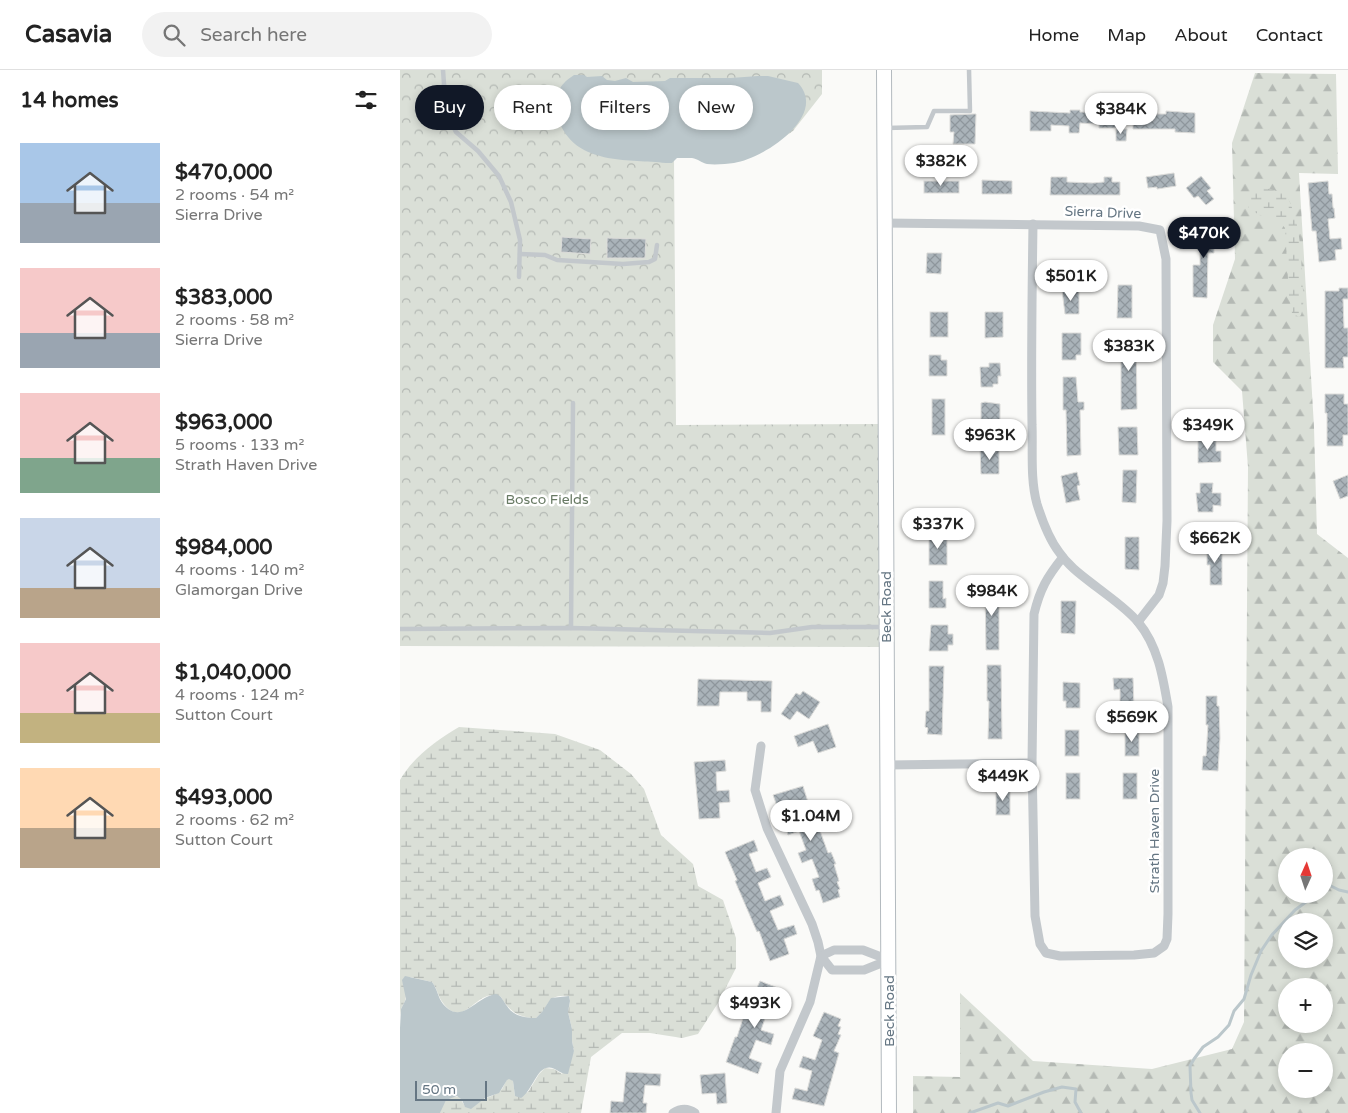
<!DOCTYPE html>
<html lang="en">
<head>
<meta charset="utf-8">
<style>
	body { margin:0; font-family:"Varela Round",sans-serif; background:#f2f2f2; color:#222; height:100vh; display:flex; flex-direction:column; font-size:19px; white-space:nowrap }
	* { box-sizing:border-box; margin:0 }
	p { font-size:16px; color:#767676 }
	.icon { flex:none; width:28px; height:28px; fill:none; stroke:currentColor; stroke-width:2; stroke-linecap:round; stroke-linejoin:round }
	.map { position:relative; flex:1; overflow:hidden }
	.details { display:flex; flex-direction:column; background:#fff; width:400px }
	.details>* { flex:none }
	.guide { position:absolute; left:15px; top:15px; width:475px; height:45px; display:flex; gap:10px }
	.needle { width:32px; rotate:3deg }
	.buttons { position:absolute; left:878px; top:778px; display:grid; gap:10px }
	.buttons a { display:grid; place-items:center; width:55px; height:55px; border-radius:50%; background:#fff; box-shadow:0 2px 8px #0003; font-size:25px }
	.scale { position:absolute; left:15px; bottom:12px; width:72px; box-sizing:border-box; padding-left:5px; border:2px solid #657683; border-top:0; font-size:14px; line-height:18px; white-space:nowrap; color:#657683; -webkit-text-stroke:4px #fff; paint-order:stroke }
	.price { position:absolute; translate:-50% -42px; padding:0 11px; border-radius:18px; background:#fff; color:#222; font-size:16px; line-height:32px; filter:drop-shadow(0 1px 2px #0008) }
	.price::after { content:''; position:absolute; left:50%; top:30px; width:15px; height:11px; margin-left:-8px; background:inherit; clip-path:polygon(0 0,100% 0,50% 100%) }
	.price.current { background:#111827; color:#fff }
	ul { padding:0; list-style:none }
	li { display:flex; align-items:center; gap:15px; height:125px; padding:0 20px }
	li span { display:grid; place-items:center; flex:none; width:140px; height:100px; border-radius:0px; color:#555 }
	li>.icon { margin-inline-start:auto }
	span .icon { width:60px; height:60px; fill:#fffc; stroke-width:1 }
	li b { font-size:21px }
	h2 { display:flex; justify-content:space-between; align-items:center; height:60px; padding:0 20px; font-size:21px }
	.pill { padding:0 18px; border-radius:22px; background:#fff; box-shadow:0 2px 8px #0003; font-size:18px; line-height:45px }
	.pill.current { background:#111827; color:#fff }
	header { display:flex; align-items:center; gap:30px; box-sizing:border-box; height:70px; padding:0 25px; background:#fff; border-bottom:1px solid #e0e0e0 }
	header strong { font-size:24px }
	nav { display:flex; gap:28px; margin-inline-start:auto; font-size:18px }
	.search { width:350px; height:45px; background:#f2f2f2; display:flex; align-items:center; gap:12px; box-sizing:border-box; padding:0 18px; border-radius:28px; color:#767676; font-size:19px }
	main { display:flex; flex:1; min-height:0 }
	.map>svg:first-child { display:block }
	.forest { fill:url(#forest-firs); fill-rule:evenodd }
	.wetland { fill:url(#wetland-marsh) }
	.park { fill:url(#park-crowns) }
	.water { fill:#bbc7cb }
	.lines { fill:none; stroke-linecap:round; stroke-linejoin:round }
	.stream { stroke:#bbc7cb; stroke-width:3 }
	.building { fill:url(#building-cross-hatch); stroke:#dcdcda }
	.secondary-casing { stroke:#b3babf; stroke-width:16 }
	.service { stroke:#c3c8cc; stroke-width:4.5 }
	.minor { stroke:#c3c8cc; stroke-width:9 }
	.secondary { stroke:#fff; stroke-width:14 }
	.labels { text-anchor:middle; stroke-width:5; stroke-linejoin:round; paint-order:stroke }
	.street-label { font-size:14px; fill:#657683; stroke:#fff }
	.park-label { font-size:14px; fill:#687a64; stroke:#fff }
</style>
</head>
<body>
<header>
<strong>Casavia</strong>
<div class="search"><svg class="icon" aria-label="search" viewBox="0 0 24 24"><circle cx="10" cy="10" r="6"/><path d="M15 15l6 6"/></svg>Search here</div>
<nav><a>Home</a><a>Map</a><a>About</a><a>Contact</a></nav>
</header>
<main>
<section class="details">
<h2>14 homes<svg class="icon" aria-label="filters" viewBox="0 0 24 24"><path d="M4 7h16M4 17h16"/><circle cx="9" cy="7" r="2"/><circle cx="15" cy="17" r="2"/></svg></h2>
<ul>
<li><span style="background:linear-gradient(#a9c7e8 60%,#9aa5b1 0)"><svg class="icon" aria-label="home" viewBox="0 0 24 24"><path d="M3 11l9-7 9 7M6 9v11h12V9"/></svg></span><div><b>$470,000</b><p>2 rooms · 54 m²</p><p>Sierra Drive</p></div></li>
<li><span style="background:linear-gradient(#f6c9c9 65%,#9aa5b1 0)"><svg class="icon" aria-label="home" viewBox="0 0 24 24"><path d="M3 11l9-7 9 7M6 9v11h12V9"/></svg></span><div><b>$383,000</b><p>2 rooms · 58 m²</p><p>Sierra Drive</p></div></li>
<li><span style="background:linear-gradient(#f6c9c9 65%,#7fa58c 0)"><svg class="icon" aria-label="home" viewBox="0 0 24 24"><path d="M3 11l9-7 9 7M6 9v11h12V9"/></svg></span><div><b>$963,000</b><p>5 rooms · 133 m²</p><p>Strath Haven Drive</p></div></li>
<li><span style="background:linear-gradient(#c9d6e8 70%,#b9a48a 0)"><svg class="icon" aria-label="home" viewBox="0 0 24 24"><path d="M3 11l9-7 9 7M6 9v11h12V9"/></svg></span><div><b>$984,000</b><p>4 rooms · 140 m²</p><p>Glamorgan Drive</p></div></li>
<li><span style="background:linear-gradient(#f6c9c9 70%,#c2b280 0)"><svg class="icon" aria-label="home" viewBox="0 0 24 24"><path d="M3 11l9-7 9 7M6 9v11h12V9"/></svg></span><div><b>$1,040,000</b><p>4 rooms · 124 m²</p><p>Sutton Court</p></div></li>
<li><span style="background:linear-gradient(#ffd9b3 60%,#b9a48a 0)"><svg class="icon" aria-label="home" viewBox="0 0 24 24"><path d="M3 11l9-7 9 7M6 9v11h12V9"/></svg></span><div><b>$493,000</b><p>2 rooms · 62 m²</p><p>Sutton Court</p></div></li>
</ul>
</section>
<div class="map">
<svg width="948" height="1043" viewBox="0 0 948 1043">
	<defs>
		<pattern id="forest-firs" width="22" height="20" patternUnits="userSpaceOnUse" patternTransform="scale(1.25)"><rect width="22" height="20" fill="#dadfd7"/><path d="M5 1l3.5 6h-7zM16 11l3.5 6h-7z" fill="#b4b9b4"/></pattern>
		<pattern id="wetland-marsh" width="20" height="14" patternUnits="userSpaceOnUse" patternTransform="scale(1.25)"><rect width="20" height="14" fill="#dadfd7"/><path d="M1 5h8M5 5V1M11 12h8M15 12V8" fill="none" stroke="#b4b9b4"/></pattern>
		<pattern id="park-crowns" width="20" height="18" patternUnits="userSpaceOnUse" patternTransform="scale(1.25)"><rect width="20" height="18" fill="#dadfd7"/><path d="M2 6a3 3 0 1 1 6 0M12 15a3 3 0 1 1 6 0" fill="none" stroke="#b4b9b4"/></pattern>
		<pattern id="building-cross-hatch" width="8" height="8" patternUnits="userSpaceOnUse" patternTransform="scale(1.25)"><rect width="8" height="8" fill="#aab3b9"/><path d="M0 0l8 8M0 8l8-8" fill="none" stroke="#8e969c"/></pattern>
	</defs>
	<rect width="100%" height="100%" fill="#fafaf8"/>
	<path class="forest" d="M855 3 936 4 938 104 899 103 914 357 917 464 948 488V1043H513V1006L560 1007V923L633 991 752 999 832 979 844 952 848 397 842 321 813 292V255L835 189 832 73ZM886 786H924V824H886ZM886 851H924V889H886ZM886 916H924V954H886ZM886 981H924V1019H886Z"/>
	<g class="wetland">
		<path d="M857 118 870 119 886 124C900 151 901 179 902 209 903 221 905 233 901 245L899 247 892 243 889 226 885 158 879 151 859 145 848 137 847 125Z"/>
		<path d="M59 657 155 664 200 680 231 704 244 719 261 765 293 794 298 816 323 830 336 868V898L318 933 298 964 282 968 250 963H222L191 987 181 1043H40C42 1032 48 1025 59 1027L65 1036 94 1025 102 1019 107 1009H111L113 1011 115 1026 128 1022 139 1004 145 998 154 999 162 1004 174 981 172 971V959L168 942 170 931 169 926C144 924 151 937 136 948 119 948 110 942 101 927 99 926 96 925 94 925 74 924 63 959 43 933 38 927 37 918 32 912L10 907 5 931 1 939 0 945V710C13 687 37 670 59 657Z"/>
	</g>
	<polygon class="park" points="0,0 422,0 422,24 393,61 374,74 274,88 276,355 484,354 485,577 0,576"/>
	<g class="water">
		<path d="M174 5H184L187 7 202 6 207 10 215 11 226 8 233 12 265 11 270 8H331L358 6H368L398 13C429 46 363 89 334 93 326 94 315 95 307 94 302 93 298 89 292 88 288 88 282 88 277 88L272 93H266C230 89 182 95 162 58 159 51 157 48 157 40 156 22 159 15 174 5Z"/>
		<path d="M5 906 32 912C37 918 38 928 43 934 62 956 75 927 96 924 102 926 103 931 107 936 113 946 125 948 136 948L142 942 151 928 169 926 170 931 168 942 172 959V971L174 981 168 1004C160 1005 154 995 146 998 136 1001 131 1022 121 1028L115 1026 113 1011 109 1009 107 1010 99 1023 85 1028 71 1039 65 1037 62 1030 57 1026 46 1030 40 1043H0V958L1 939 6 929 2 910Z"/>
	</g>
	<g class="lines">
		<g class="stream">
			<polyline points="924,816 929,815 939,820 948,822"/>
			<polyline points="570,1043 598,1033 608,1036 644,1022 662,1017 676,1019 675,1032 681,1043"/>
			<polyline points="800,1043 792,1030 791,1023 790,996 794,989 803,977 818,967 829,955 834,941 844,929 851,905 861,881 871,866 895,840 917,824"/>
		</g>
	</g>
	<g class="building">
		<polygon points="670,40 680,40 680,42 717,43 717,58 699,58 699,54 680,53 679,63 669,63 669,56 651,55 651,61 630,61 630,41 670,43"/>
		<polygon points="766,41 795,43 795,63 775,62 775,59 733,59 733,47 743,47 743,44 766,44"/>
		<polygon points="573,44 576,44 575,74 553,74 554,62 550,62 550,45"/>
		<polygon points="716,59 727,59 726,71 716,71"/>
		<polygon points="774,103 776,116 757,119 757,117 748,118 746,107"/>
		<polygon points="801,106 811,118 807,121 814,129 806,135 798,126 794,128 786,118"/>
		<polygon points="651,107 667,107 667,112 693,113 704,112 704,107 712,107 712,112 720,112 720,125 650,125"/>
		<polygon points="582,110 612,111 612,124 582,124"/>
		<rect x="524" y="111" width="35" height="12"/>
		<polygon points="928,111 929,124 932,124 933,138 934,138 935,148 928,149 930,169 941,168 942,179 935,180 936,190 919,192 916,161 912,161 908,113"/>
		<polygon points="800,153 820,153 820,164 814,164 814,183 808,183 807,228 793,227 793,195 800,195"/>
		<polygon points="162,167 191,169 190,184 161,182"/>
		<polygon points="207,168 246,169 245,188 207,188"/>
		<polygon points="527,183 542,183 541,204 526,203"/>
		<polygon points="718,215 732,215 732,248 717,248"/>
		<polygon points="939,218 948,218 948,229 943,229 944,258 948,258 948,287 943,287 944,298 925,298 925,221 939,221"/>
		<polygon points="662,220 679,220 679,244 665,244"/>
		<rect x="530" y="242" width="18" height="25"/>
		<polygon points="585,242 603,242 603,267 585,268"/>
		<polygon points="662,263 681,263 681,285 676,285 676,290 662,290"/>
		<polygon points="721,263 736,263 737,339 721,340"/>
		<polygon points="529,285 541,285 541,290 547,290 547,306 529,306"/>
		<polygon points="589,293 600,293 601,306 598,306 598,314 593,314 593,317 581,317 580,297 589,297"/>
		<polygon points="663,307 676,307 678,332 684,332 684,340 680,340 681,385 667,386 666,340 663,340"/>
		<polygon points="925,324 944,324 944,334 948,334 948,365 943,365 943,376 927,376 927,343 925,343"/>
		<rect x="532" y="329" width="13" height="36"/>
		<polygon points="585,332 600,334 600,359 581,359 581,333"/>
		<polygon points="718,357 737,357 738,385 719,385"/>
		<polygon points="798,367 816,367 816,381 821,381 821,392 798,393"/>
		<polygon points="599,377 599,404 581,404 580,378"/>
		<polygon points="723,400 737,400 736,433 722,432"/>
		<polygon points="677,402 680,415 677,416 680,430 666,433 661,406"/>
		<polygon points="948,405 948,426 940,429 933,411"/>
		<polygon points="800,413 813,413 812,423 821,423 821,436 813,435 813,442 798,442 796,423 800,423"/>
		<rect x="529" y="464" width="18" height="31"/>
		<polygon points="725,467 739,467 739,500 725,499"/>
		<polygon points="807,475 822,475 822,515 810,515 810,495 807,495"/>
		<polygon points="529,511 543,511 543,529 546,528 546,538 529,538"/>
		<polygon points="585,513 597,513 596,521 599,521 599,580 586,580"/>
		<polygon points="661,531 676,531 675,564 661,563"/>
		<polygon points="531,555 548,555 548,564 553,564 553,575 548,575 548,581 529,581"/>
		<polygon points="587,595 601,595 602,669 588,669 589,631 587,631"/>
		<polygon points="529,596 544,596 542,665 527,664 528,658 525,657 526,641 529,641"/>
		<polygon points="713,608 733,608 734,638 720,638 720,619 714,620"/>
		<polygon points="298,609 372,611 371,642 361,642 361,631 347,631 347,622 320,622 319,636 297,636"/>
		<polygon points="663,612 680,613 680,638 666,638 666,631 663,631"/>
		<polygon points="403,621 420,632 409,649 397,641 390,650 381,644 396,623 400,625"/>
		<polygon points="806,626 817,626 817,636 819,636 820,668 818,701 802,700 803,686 806,686 808,655 806,655"/>
		<polygon points="428,654 436,677 418,683 413,671 398,677 394,666"/>
		<rect x="665" y="660" width="14" height="26"/>
		<rect x="725" y="660" width="14" height="26"/>
		<polygon points="325,690 326,701 316,702 317,721 329,720 330,732 319,733 320,748 299,749 294,692"/>
		<rect x="666" y="703" width="14" height="26"/>
		<rect x="723" y="703" width="14" height="26"/>
		<polygon points="403,716 412,745 414,744 428,783 431,782 436,794 434,794 439,811 437,812 440,819 438,820 440,827 423,833 419,820 416,821 412,809 419,807 412,789 402,793 398,783 406,780 399,761 388,765 385,754 393,752 387,733 377,736 373,725"/>
		<rect x="596" y="719" width="14" height="26"/>
		<polygon points="354,770 358,781 349,784 356,802 367,798 371,807 358,813 365,831 380,825 384,835 370,841 378,860 394,855 397,864 384,869 389,884 370,891 359,861 357,862 335,811 337,810 325,782"/>
		<polygon points="360,911 378,918 373,931 386,936 382,946 368,940 361,960 374,964 371,975 356,970 349,988 362,993 358,1004 326,992 335,967 337,967 346,939 350,940 358,923 355,922"/>
		<polygon points="424,942 441,949 438,956 441,957 438,964 441,965 434,981 439,983 424,1036 392,1029 395,1018 407,1021 412,1001 399,997 403,986 415,990 422,970 413,966"/>
		<polygon points="226,1002 261,1004 260,1016 245,1015 243,1033 247,1033 246,1043 210,1043 211,1031 223,1032"/>
		<polygon points="325,1003 327,1033 317,1034 316,1023 302,1024 300,1005"/>
	</g>
	<g class="lines">
		<defs>
			<polyline id="secondary" points="484,0 489,1043"/>
		</defs>
		<use href="#secondary" class="secondary-casing"/>
		<g class="service">
			<polyline points="43,0 46,42 56,62 78,81 99,106 111,132 120,170 119,207"/>
			<polyline points="486,58 527,57 534,41 570,41 569,0"/>
			<polyline points="120,184 145,185 157,190 223,194 249,192 255,189 257,175"/>
			<polyline points="171,558 173,333"/>
			<polyline points="0,559 171,558 370,563 412,557 486,557"/>
		</g>
		<g class="minor">
			<polyline points="484,153 739,156 760,160 766,189 767,451 765,496 763,513 759,525 738,552"/>
			<path d="M633 154C632 221 631 288 632 355 633 380 630 409 637 434 642 450 649 469 659 482 669 497 684 507 698 518 711 528 727 539 738 552 758 576 763 607 768 637V844L767 869 764 876 754 883 734 885 660 886 646 883 640 874 635 846 632 693 634 544C640 519 647 507 663 487"/>
			<polyline points="361,676 355,720 367,758 412,854 418,872 421,886 410,932 380,1001 376,1043"/>
			<polyline points="488,695 632,693"/>
			<polygon points="434,880 463,880 489,890 464,900 432,900 421,886"/>
			<path d="M273 1043C281 1038 288 1038 295 1043"/>
		</g>
		<use href="#secondary" class="secondary"/>
	</g>
	<g class="labels">
		<g class="street-label">
			<text transform="translate(703 142) rotate(2)" y="5">Sierra Drive</text>
			<text transform="translate(486 537) rotate(-90)" y="5">Beck Road</text>
			<text transform="translate(754 761) rotate(-90)" y="5">Strath Haven Drive</text>
			<text transform="translate(489 941) rotate(-90)" y="5">Beck Road</text>
		</g>
		<g class="park-label">
			<text x="147" y="434">Bosco Fields</text>
		</g>
	</g>
</svg>
<div class="buttons">
<a><svg class="needle" viewBox="-14 -14 28 28"><path d="M0-13l5 13h-10z" fill="#e53935"/><path d="M0 13l5-13h-10z" fill="#767676"/></svg></a>
<a><svg class="icon" aria-label="layers" viewBox="0 0 24 24"><path d="M12 4l9 5-9 5-9-5zM3 14l9 5 9-5"/></svg></a>
<a>+</a>
<a>−</a>
</div>
<div class="scale">50 m</div>
<b class="price" style="left:721px;top:65px">$384K</b>
<b class="price" style="left:541px;top:117px">$382K</b>
<b class="price current" style="left:804px;top:189px">$470K</b>
<b class="price" style="left:671px;top:232px">$501K</b>
<b class="price" style="left:729px;top:302px">$383K</b>
<b class="price" style="left:808px;top:381px">$349K</b>
<b class="price" style="left:590px;top:391px">$963K</b>
<b class="price" style="left:538px;top:480px">$337K</b>
<b class="price" style="left:815px;top:494px">$662K</b>
<b class="price" style="left:592px;top:547px">$984K</b>
<b class="price" style="left:732px;top:673px">$569K</b>
<b class="price" style="left:603px;top:732px">$449K</b>
<b class="price" style="left:411px;top:772px">$1.04M</b>
<b class="price" style="left:355px;top:959px">$493K</b>
<div class="guide">
<a class="pill current">Buy</a>
<a class="pill">Rent</a>
<a class="pill">Filters</a>
<a class="pill">New</a>
</div>
</div>
</main>
</body>
</html>
